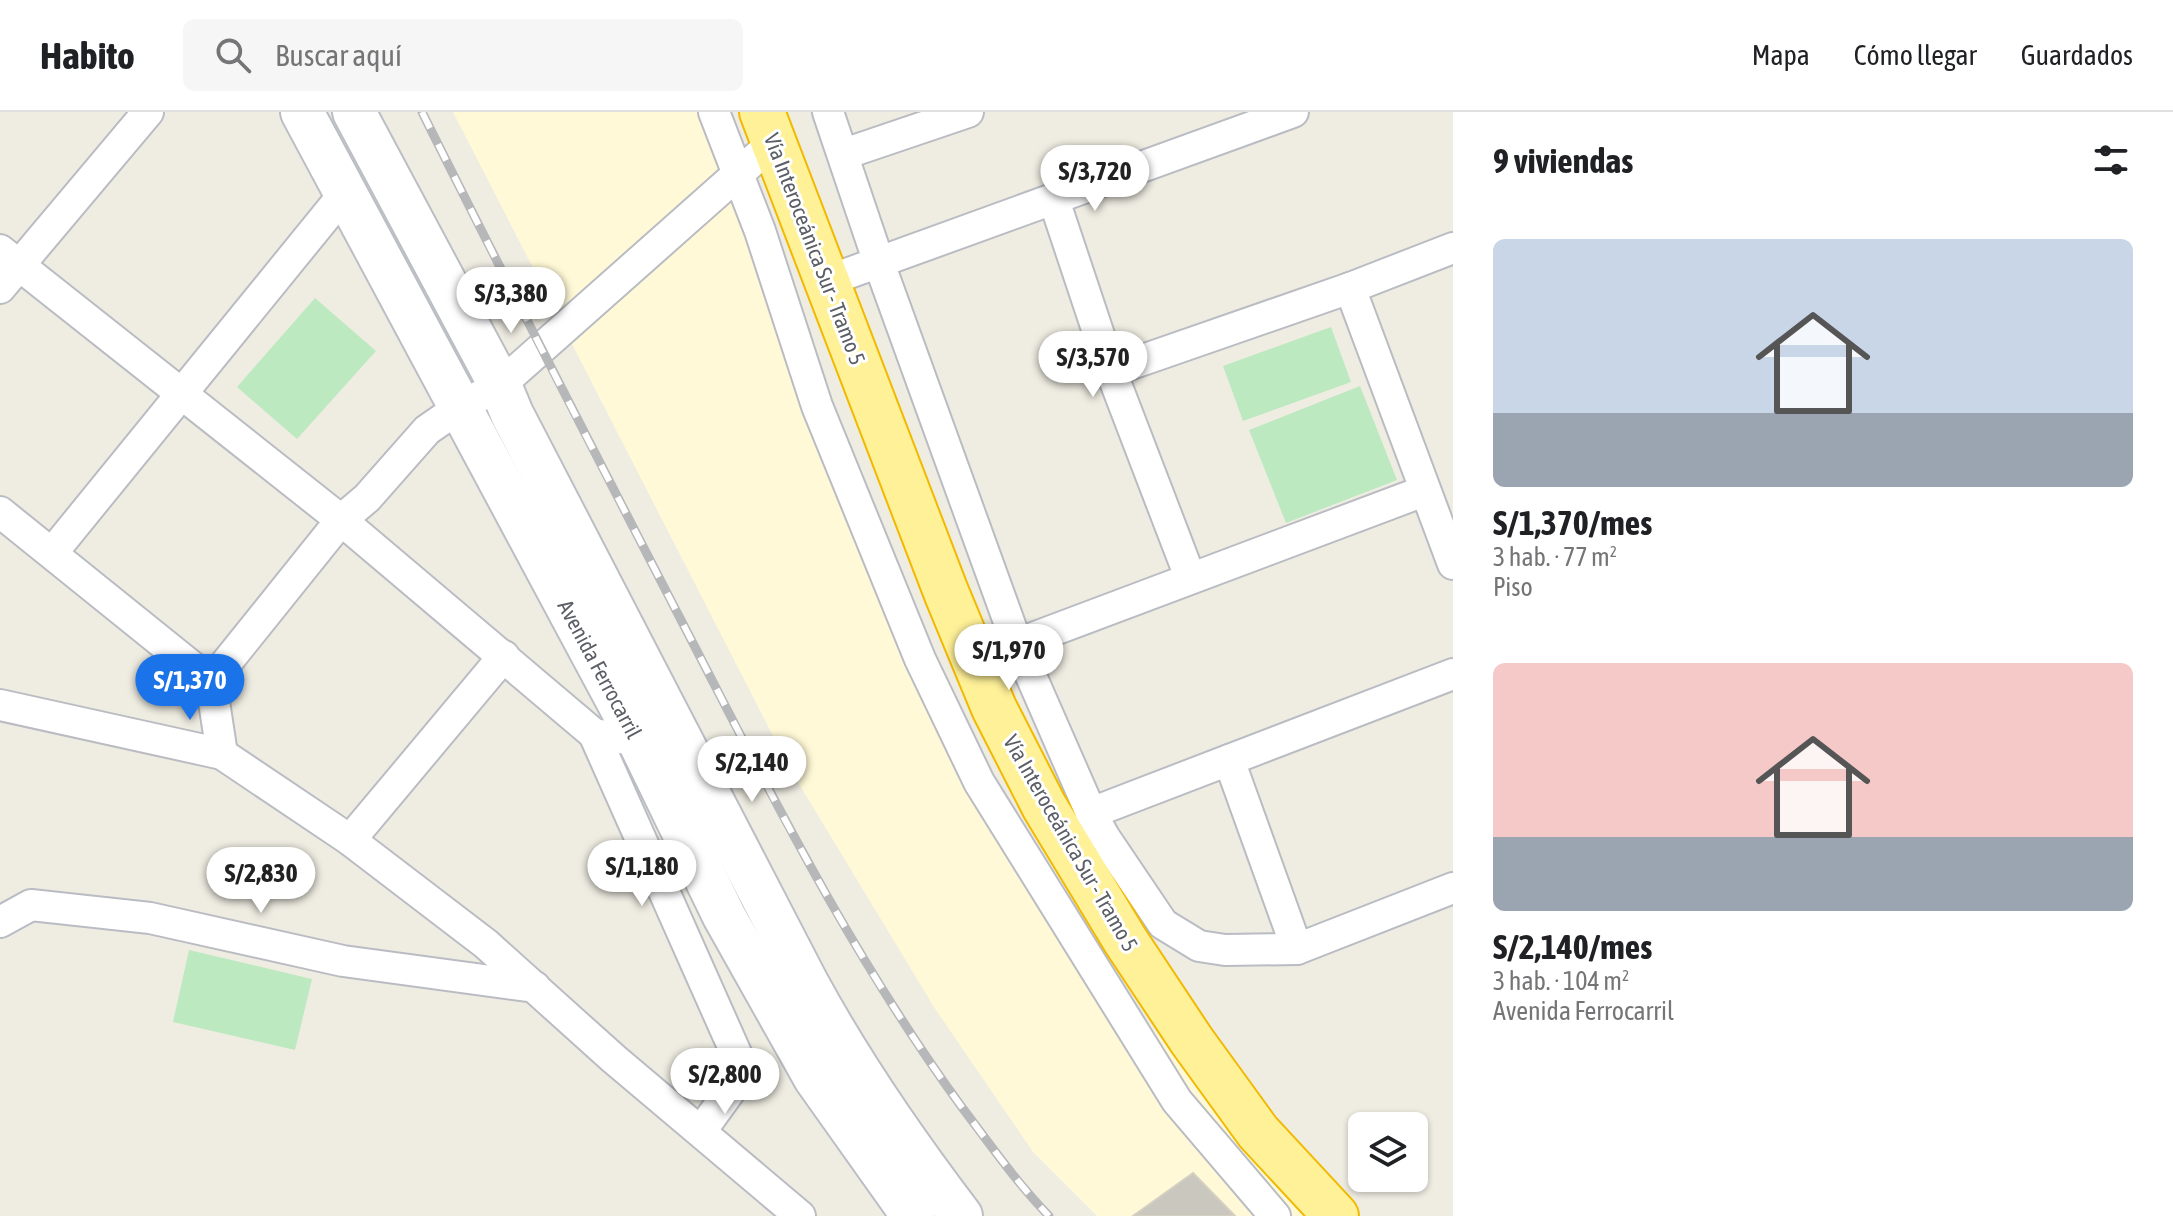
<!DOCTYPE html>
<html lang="es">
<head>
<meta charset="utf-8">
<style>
	body { margin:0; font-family:"Asap Condensed",sans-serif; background:#f6f6f6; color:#202124; height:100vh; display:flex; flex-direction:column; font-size:30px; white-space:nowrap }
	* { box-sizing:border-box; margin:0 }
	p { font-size:26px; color:#757577 }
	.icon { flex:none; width:44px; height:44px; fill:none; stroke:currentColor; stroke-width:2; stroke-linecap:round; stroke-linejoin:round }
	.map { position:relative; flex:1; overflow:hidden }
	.details { display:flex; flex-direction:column; background:#fff; width:720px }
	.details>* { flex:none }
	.buttons { position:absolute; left:1348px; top:1000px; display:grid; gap:16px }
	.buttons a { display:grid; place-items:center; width:80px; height:80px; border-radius:12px; background:#fff; box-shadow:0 2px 6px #0004; font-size:40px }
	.price { position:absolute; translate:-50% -68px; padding:0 18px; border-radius:28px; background:#fff; color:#222; font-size:26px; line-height:52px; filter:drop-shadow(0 2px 4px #0008) }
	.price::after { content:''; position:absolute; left:50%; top:48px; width:24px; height:18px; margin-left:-12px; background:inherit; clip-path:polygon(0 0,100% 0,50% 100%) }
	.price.on { background:#1a73e8; color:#fff }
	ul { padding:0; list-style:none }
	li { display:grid; align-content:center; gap:16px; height:424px; padding:0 40px }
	li span { display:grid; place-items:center; height:248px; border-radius:12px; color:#555 }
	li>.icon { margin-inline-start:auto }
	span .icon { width:144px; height:144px; fill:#fffc; stroke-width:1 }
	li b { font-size:34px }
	h2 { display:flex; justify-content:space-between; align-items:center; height:96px; padding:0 40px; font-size:34px }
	header { display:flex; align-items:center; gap:48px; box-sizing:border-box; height:112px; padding:0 40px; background:#fff; border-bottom:2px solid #e0e0e0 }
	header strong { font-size:38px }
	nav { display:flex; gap:44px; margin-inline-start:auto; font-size:28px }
	.search { width:560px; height:72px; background:#f6f6f6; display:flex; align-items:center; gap:20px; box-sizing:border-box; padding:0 28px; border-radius:12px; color:#757577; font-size:30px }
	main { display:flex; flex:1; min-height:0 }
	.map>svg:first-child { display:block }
	.commercial { fill:#fff9d7 }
	.green { fill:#bce9c0 }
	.building { fill:#cac7bf; stroke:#d4cfc0; stroke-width:2 }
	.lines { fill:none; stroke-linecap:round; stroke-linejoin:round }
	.minor-casing { stroke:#babcc3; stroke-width:34 }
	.secondary-casing { stroke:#bbbec5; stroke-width:46 }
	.trunk-casing { stroke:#f1b900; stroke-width:48 }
	.minor { stroke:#fff; stroke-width:30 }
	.secondary { stroke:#fff; stroke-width:42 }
	.trunk { stroke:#fff198; stroke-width:44 }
	.rail-casing { stroke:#b6b7b8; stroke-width:9 }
	.rail { stroke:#fff; stroke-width:6; stroke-dasharray:18; stroke-linecap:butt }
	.labels { text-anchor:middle; stroke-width:6; stroke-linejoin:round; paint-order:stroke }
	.street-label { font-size:22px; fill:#5b5e65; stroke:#fff }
</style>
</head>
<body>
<header>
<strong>Habito</strong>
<div class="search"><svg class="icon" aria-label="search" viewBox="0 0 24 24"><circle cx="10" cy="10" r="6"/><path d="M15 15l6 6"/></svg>Buscar aquí</div>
<nav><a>Mapa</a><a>Cómo llegar</a><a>Guardados</a></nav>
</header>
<main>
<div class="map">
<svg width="1453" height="1104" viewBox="0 0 1453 1104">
	<rect width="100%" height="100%" fill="#efede2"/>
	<polygon class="commercial" points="453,0 731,0 822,266 935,548 1000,674 1124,877 1241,1035 1306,1104 1097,1104 1033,1040 934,895 790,657"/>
	<g class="green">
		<polygon points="315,186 376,239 297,327 237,275"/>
		<polygon points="1331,215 1351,270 1243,309 1223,254"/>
		<polygon points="1360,274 1397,368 1286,411 1249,318"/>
		<polygon points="189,838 312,867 295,938 173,910"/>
	</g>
	<polygon class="building" points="1193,1061 1235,1104 1133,1104"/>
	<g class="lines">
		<defs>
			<g id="minor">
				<polyline points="714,0 760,119 817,294 920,547 979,670 1177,989 1275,1104"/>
				<polyline points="828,0 879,151 1017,532 1091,701 1105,726 1163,812 1199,834 1225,838 1297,837 1453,776"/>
				<polyline points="844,42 968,0"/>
				<polyline points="1054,88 1111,259 1190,465"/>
				<polyline points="0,138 341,408 594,622 639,629 653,626"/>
				<polyline points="827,169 1293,0"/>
				<polyline points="0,176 148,0"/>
				<polyline points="1350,176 1453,452"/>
				<polyline points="1111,259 1350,176 1453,136"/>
				<polyline points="0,400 211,570 222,642"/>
				<polyline points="52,441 344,82"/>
				<polyline points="1017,532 1424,379"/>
				<polyline points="211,570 341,408 367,386 427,318 460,295 500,273 774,30"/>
				<polyline points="0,593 222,642 350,728 486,832 614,947 800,1104"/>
				<polyline points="594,622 739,948 735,972 701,1019"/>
				<polyline points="1229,648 1297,837"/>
				<polyline points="1091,701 1453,562"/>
				<polyline points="350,728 504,544"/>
				<polyline points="0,810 31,793 150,806 343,849 535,875"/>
			</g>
			<g id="secondary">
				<polyline points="302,0 639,629 724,804 815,966 913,1104"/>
				<path d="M354 0 500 273 512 302 807 871C852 954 904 1029 961 1104"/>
			</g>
			<polyline id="trunk" points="762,0 946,480 994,596 1044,694 1125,828 1192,929 1258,1020 1336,1104"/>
		</defs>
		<use href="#minor" class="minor-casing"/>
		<use href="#secondary" class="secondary-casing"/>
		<use href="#trunk" class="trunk-casing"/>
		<use href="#minor" class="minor"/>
		<use href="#secondary" class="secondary"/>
		<use href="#trunk" class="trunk"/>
		<defs>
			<path id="rail" d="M422 0C517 191 615 380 713 570 788 716 864 861 961 994 989 1031 1016 1070 1049 1104"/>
		</defs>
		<use href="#rail" class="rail-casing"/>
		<use href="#rail" class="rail"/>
	</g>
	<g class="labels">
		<g class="street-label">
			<text transform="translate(815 137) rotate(69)" y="8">Vía Interoceánica Sur - Tramo 5</text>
			<text transform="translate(600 557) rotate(62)" y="8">Avenida Ferrocarril</text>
			<text transform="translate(1071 731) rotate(60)" y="8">Vía Interoceánica Sur - Tramo 5</text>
		</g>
	</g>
</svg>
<div class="buttons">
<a><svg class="icon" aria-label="layers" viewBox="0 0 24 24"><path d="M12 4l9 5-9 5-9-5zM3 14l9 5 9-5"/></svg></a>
</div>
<b class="price" style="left:1095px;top:101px">S/3,720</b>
<b class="price" style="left:511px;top:223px">S/3,380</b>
<b class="price" style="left:1093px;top:287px">S/3,570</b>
<b class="price" style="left:1009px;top:580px">S/1,970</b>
<b class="price on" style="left:190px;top:610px">S/1,370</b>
<b class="price" style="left:752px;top:692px">S/2,140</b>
<b class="price" style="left:642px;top:796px">S/1,180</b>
<b class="price" style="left:261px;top:803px">S/2,830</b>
<b class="price" style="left:725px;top:1004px">S/2,800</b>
</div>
<section class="details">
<h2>9 viviendas<svg class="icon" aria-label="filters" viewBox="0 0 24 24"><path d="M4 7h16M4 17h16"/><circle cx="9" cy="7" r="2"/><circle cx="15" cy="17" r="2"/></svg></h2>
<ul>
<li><span style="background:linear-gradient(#c9d6e8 70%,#9aa5b1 0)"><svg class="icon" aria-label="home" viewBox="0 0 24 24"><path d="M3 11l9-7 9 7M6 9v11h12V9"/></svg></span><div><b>S/1,370/mes</b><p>3 hab. · 77 m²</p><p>Piso</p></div></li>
<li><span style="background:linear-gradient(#f6c9c9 70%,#9aa5b1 0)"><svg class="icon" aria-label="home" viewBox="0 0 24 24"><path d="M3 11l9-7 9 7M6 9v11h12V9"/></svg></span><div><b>S/2,140/mes</b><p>3 hab. · 104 m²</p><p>Avenida Ferrocarril</p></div></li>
</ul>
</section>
</main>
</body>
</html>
